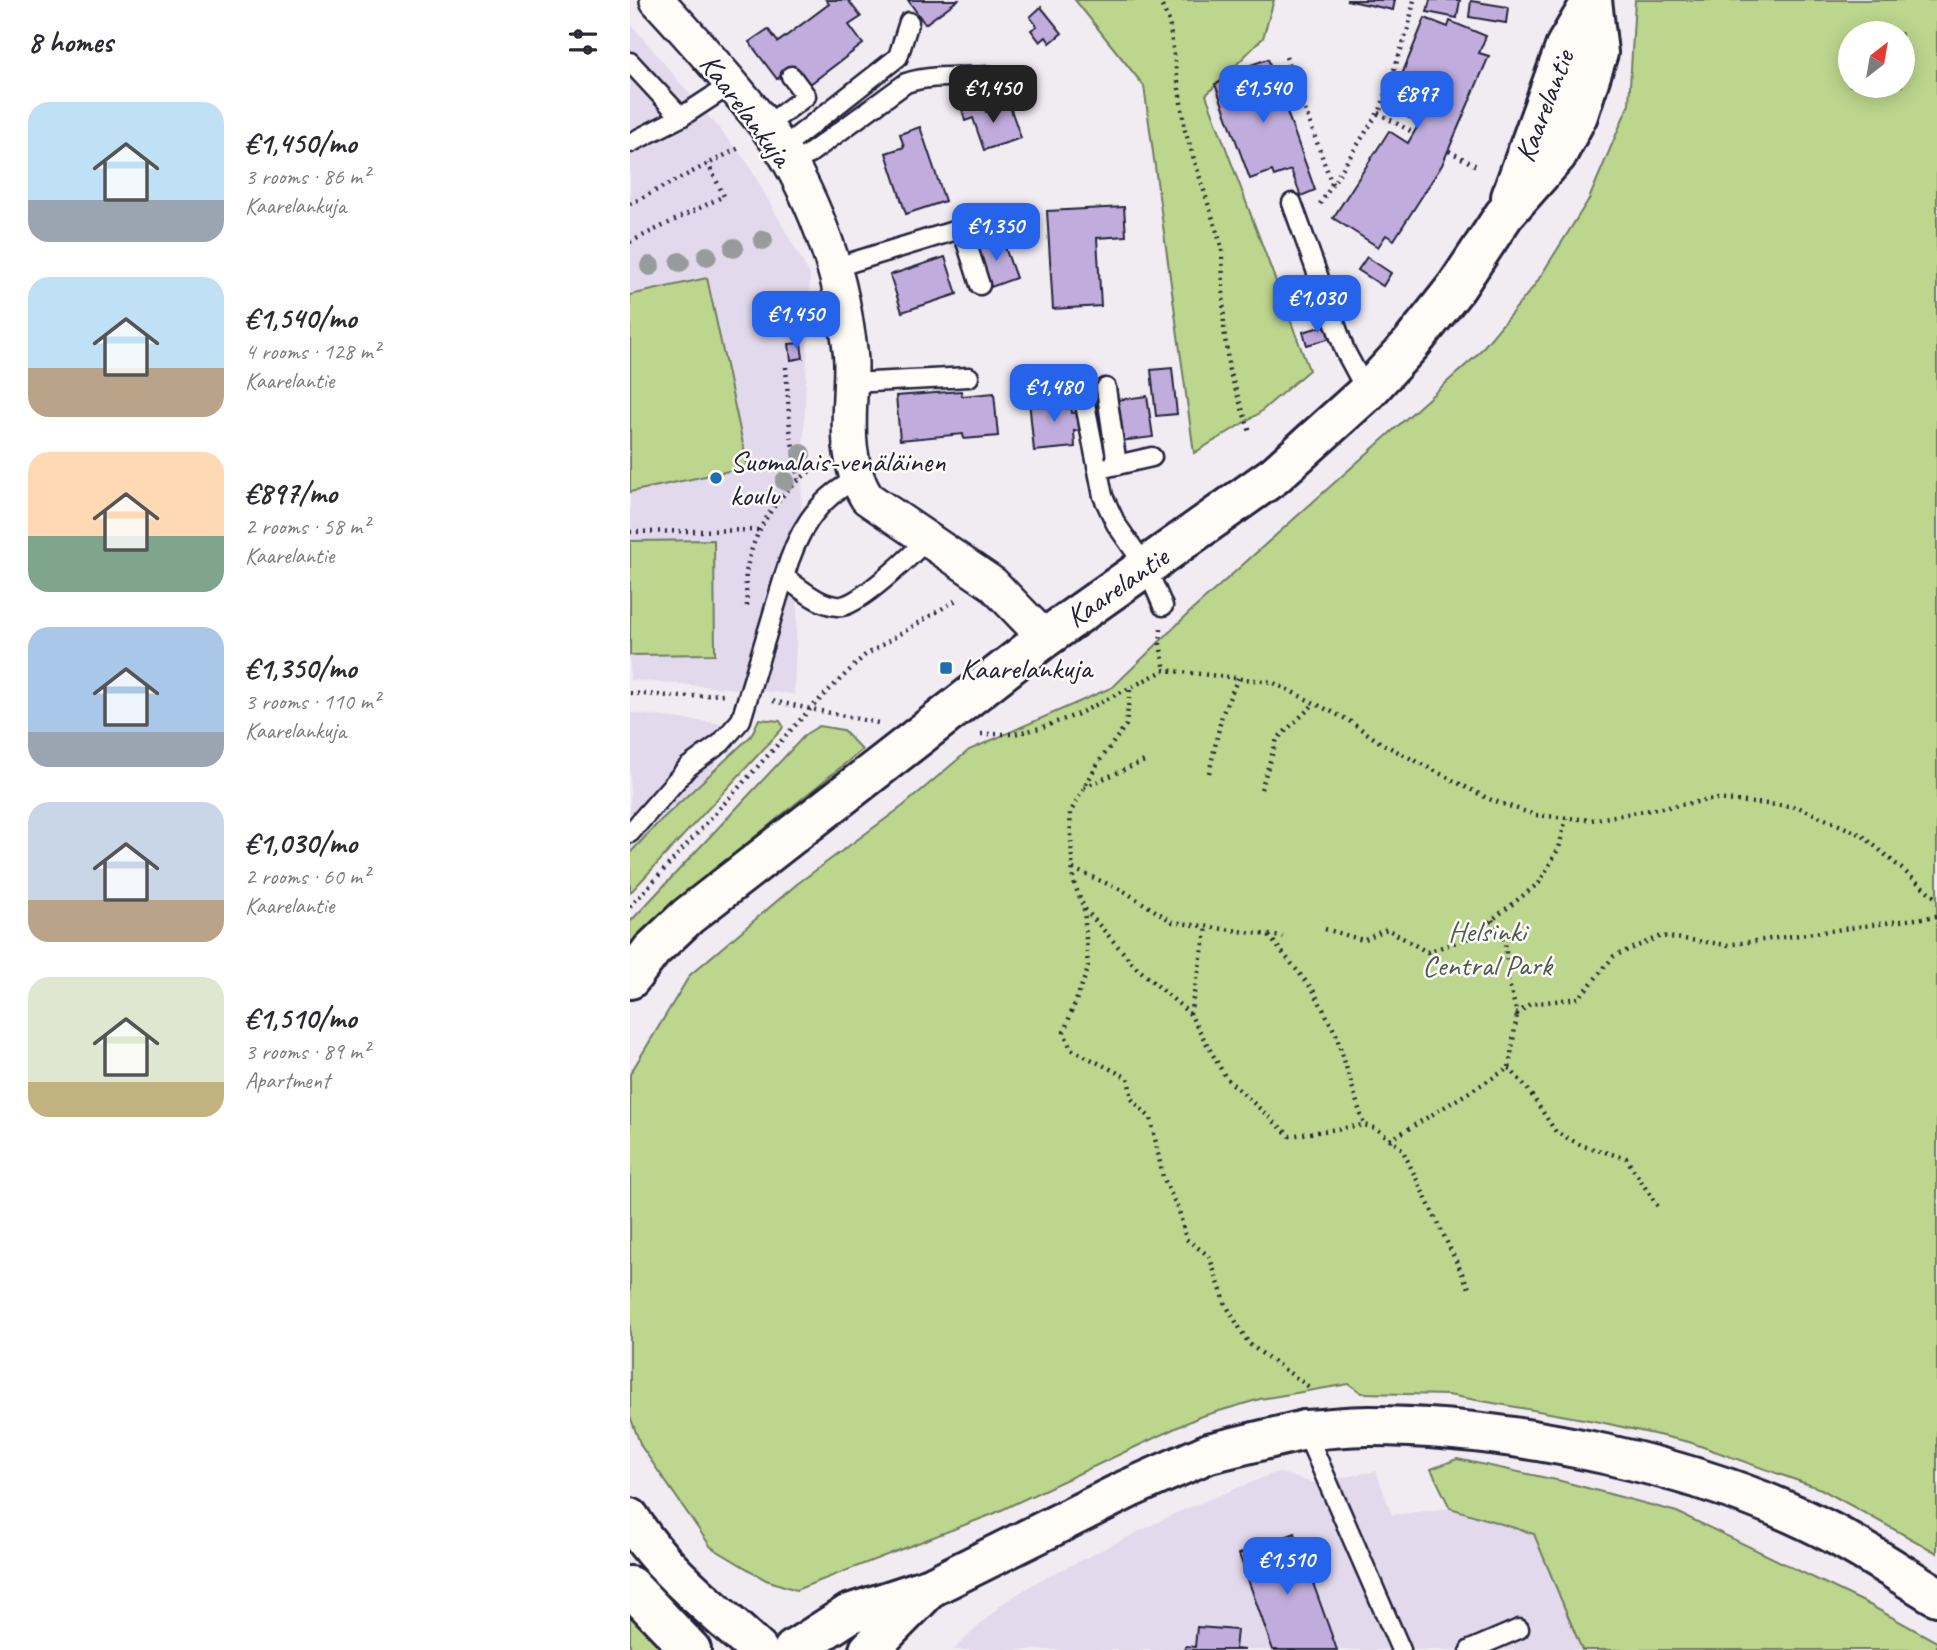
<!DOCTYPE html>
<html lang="en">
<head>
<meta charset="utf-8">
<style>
	body { margin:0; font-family:Caveat,sans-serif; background:#f7f7f7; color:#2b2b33; height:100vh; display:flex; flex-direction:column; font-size:26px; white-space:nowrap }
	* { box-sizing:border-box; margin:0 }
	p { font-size:23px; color:#7c7c81 }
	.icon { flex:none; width:38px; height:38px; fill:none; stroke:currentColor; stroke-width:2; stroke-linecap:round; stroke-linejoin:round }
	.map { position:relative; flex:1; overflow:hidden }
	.side { display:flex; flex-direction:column; background:#fff; width:630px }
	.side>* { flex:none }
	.needle { width:46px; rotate:31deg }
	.controls { position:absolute; left:1208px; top:21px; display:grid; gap:14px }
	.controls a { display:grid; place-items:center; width:77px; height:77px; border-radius:50%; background:#fff; box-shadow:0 4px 18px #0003; font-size:35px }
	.price { position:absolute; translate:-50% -60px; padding:0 16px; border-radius:14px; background:#2563eb; color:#fff; font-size:23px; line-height:46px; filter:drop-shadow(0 2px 4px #0008) }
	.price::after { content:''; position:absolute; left:50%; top:42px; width:21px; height:16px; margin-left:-10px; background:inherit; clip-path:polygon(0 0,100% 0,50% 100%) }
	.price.selected { background:#222; color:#fff }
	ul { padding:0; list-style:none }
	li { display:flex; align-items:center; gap:21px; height:175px; padding:0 28px }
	li span { display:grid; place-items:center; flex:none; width:196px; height:140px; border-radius:21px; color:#555 }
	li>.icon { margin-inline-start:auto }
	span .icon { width:84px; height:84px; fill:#fffc; stroke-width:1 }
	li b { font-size:30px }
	h2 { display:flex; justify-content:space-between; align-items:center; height:84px; padding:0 28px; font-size:30px }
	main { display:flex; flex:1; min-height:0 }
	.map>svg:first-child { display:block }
	.built { fill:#e3d9ec }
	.green { fill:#bcd68d; stroke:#6f7c64; stroke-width:2; fill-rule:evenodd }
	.building { fill:#c1addd; stroke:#22223b; stroke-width:2 }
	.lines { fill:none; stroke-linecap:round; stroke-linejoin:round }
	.lane-casing { stroke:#22223b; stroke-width:23 }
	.street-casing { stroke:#22223b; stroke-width:38 }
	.secondary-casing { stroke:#22223b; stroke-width:44 }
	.highway-casing { stroke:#22223b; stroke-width:44 }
	.path { stroke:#22223b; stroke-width:4.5; stroke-dasharray:2 5; stroke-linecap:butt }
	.lane { stroke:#fdfcf7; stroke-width:18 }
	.street { stroke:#fdfcf7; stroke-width:33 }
	.secondary { stroke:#fdfcf7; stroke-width:38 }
	.highway { stroke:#fdfcf7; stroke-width:38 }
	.tree { fill:#989b9b }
	.poi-dot { fill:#1f6fb2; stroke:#fdfcf7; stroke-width:2.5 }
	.labels { text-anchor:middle; stroke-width:5; stroke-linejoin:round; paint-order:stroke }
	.street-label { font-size:30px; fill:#22223b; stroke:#fdfcf7 }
	.poi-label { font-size:30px; fill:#22223b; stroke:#fdfcf7; text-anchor:start }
	.park-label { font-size:30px; fill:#505854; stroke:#fdfcf7 }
</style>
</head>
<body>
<main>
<section class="side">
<h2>8 homes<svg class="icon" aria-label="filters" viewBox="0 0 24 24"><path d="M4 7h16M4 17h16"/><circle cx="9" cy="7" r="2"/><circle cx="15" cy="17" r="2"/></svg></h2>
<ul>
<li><span style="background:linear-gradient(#bfe0f5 70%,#9aa5b1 0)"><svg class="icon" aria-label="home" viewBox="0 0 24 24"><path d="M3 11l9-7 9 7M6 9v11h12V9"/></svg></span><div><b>€1,450/mo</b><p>3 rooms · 86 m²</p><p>Kaarelankuja</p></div></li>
<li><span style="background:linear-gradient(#bfe0f5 65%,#b9a48a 0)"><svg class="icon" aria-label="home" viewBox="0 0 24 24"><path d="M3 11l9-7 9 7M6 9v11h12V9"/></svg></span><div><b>€1,540/mo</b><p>4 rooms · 128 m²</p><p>Kaarelantie</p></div></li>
<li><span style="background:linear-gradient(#ffd9b3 60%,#7fa58c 0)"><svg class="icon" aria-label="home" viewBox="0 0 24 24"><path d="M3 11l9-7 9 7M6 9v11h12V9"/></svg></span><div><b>€897/mo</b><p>2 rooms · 58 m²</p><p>Kaarelantie</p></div></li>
<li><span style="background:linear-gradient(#a9c7e8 75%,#9aa5b1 0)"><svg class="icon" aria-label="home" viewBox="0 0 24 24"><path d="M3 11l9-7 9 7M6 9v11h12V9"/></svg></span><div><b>€1,350/mo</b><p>3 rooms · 110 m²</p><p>Kaarelankuja</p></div></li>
<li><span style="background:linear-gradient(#c9d6e8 70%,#b9a48a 0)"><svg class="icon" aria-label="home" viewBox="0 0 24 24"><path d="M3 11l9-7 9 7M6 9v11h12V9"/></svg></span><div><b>€1,030/mo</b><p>2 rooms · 60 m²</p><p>Kaarelantie</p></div></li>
<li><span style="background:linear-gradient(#dfe7d0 75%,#c2b280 0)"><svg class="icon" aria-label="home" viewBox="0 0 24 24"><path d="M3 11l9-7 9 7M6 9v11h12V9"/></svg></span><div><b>€1,510/mo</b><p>3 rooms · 89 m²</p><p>Apartment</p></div></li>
</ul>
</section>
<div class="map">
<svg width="1307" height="1650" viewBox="0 0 1307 1650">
	<rect width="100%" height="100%" fill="#f1ecf2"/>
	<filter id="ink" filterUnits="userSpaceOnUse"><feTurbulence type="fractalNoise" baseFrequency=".0143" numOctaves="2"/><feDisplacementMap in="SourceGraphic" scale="14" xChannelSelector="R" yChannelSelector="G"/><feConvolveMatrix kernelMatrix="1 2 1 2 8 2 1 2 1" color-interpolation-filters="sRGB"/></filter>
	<g filter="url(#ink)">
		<g class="built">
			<polygon points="0,23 117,162 180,275 164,694 0,680"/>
			<polygon points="0,713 112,726 77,776 0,869"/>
			<polygon points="746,1471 762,1515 820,1508 904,1533 952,1650 323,1650 372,1604 405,1583 548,1512 647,1472 684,1483"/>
		</g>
		<g class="green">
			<polygon points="445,0 644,0 633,38 576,95 679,370 628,414 564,453 514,86"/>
			<path d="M1005 0H1307V1553L1191 1489 1059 1442 970 1422 818 1395 732 1393 719 1384 630 1399 569 1417 363 1514 166 1590 136 1580 81 1547 11 1446 0 1416V1074L60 975 167 884 273 806 339 750 483 687 560 612 846 356 905 285 959 199 999 104ZM1220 33H1272V86H1220Z"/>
			<polygon points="77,278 118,467 0,492 0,295"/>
			<polygon points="84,540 85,654 0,655 0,541"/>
			<polygon points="129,719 150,721 153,726 152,729 0,893 0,853 29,822 121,736"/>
			<polygon points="189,726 213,730 232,750 78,875 0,945 0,922 176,734"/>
			<polygon points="827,1459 931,1481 1047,1512 1236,1603 1307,1642 1307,1650 952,1650 904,1534 820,1508 801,1469"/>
			<polygon points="0,1613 41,1650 0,1650"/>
		</g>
		<g class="building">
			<polygon points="196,0 218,0 231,17 219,25 233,44 176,87 161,68 147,79 119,42 138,29 148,42 199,4"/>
			<polygon points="278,0 328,0 295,24"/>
			<polygon points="716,0 765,0 763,10"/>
			<polygon points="800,0 830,0 827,18 797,12"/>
			<polygon points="841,1 878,7 876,23 839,17"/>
			<polygon points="411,7 432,33 420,43 416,37 410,42 401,30 407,26 400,17"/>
			<polygon points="795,18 818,27 820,21 856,36 849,53 859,56 812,165 764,240 756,235 748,247 703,218 759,131 778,143 790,122 767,113 773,98 764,94"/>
			<polygon points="638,59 685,190 671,196 661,170 644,176 642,171 620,179 585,84 608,76 606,70"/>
			<polygon points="352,102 356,112 379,104 391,138 354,150 343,118 335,121 332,109"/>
			<polygon points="290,127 315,201 276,214 256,153 274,147 270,134"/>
			<polygon points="494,207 496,236 467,238 471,306 423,309 417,211"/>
			<polygon points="372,239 386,278 361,287 347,248"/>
			<polygon points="315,257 327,294 272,312 260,275"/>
			<polygon points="737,257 761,273 753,286 728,270"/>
			<polygon points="697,325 701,338 677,345 673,332"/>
			<polygon points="171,343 173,358 161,360 159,344"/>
			<polygon points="542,368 547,414 526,416 521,370"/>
			<polygon points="331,391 332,396 364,393 368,436 334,439 333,434 270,440 266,396"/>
			<polygon points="517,396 523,437 491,441 486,400"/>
			<polygon points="440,397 442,413 451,412 453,430 444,431 445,447 404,451 399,400"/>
			<polygon points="665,1533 707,1650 643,1650 609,1554"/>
			<polygon points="567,1627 607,1630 605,1649 615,1650 555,1650 556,1646 565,1647"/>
		</g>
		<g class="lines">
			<defs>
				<g id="lane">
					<polyline points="0,62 51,117"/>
					<polyline points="136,126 176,96 161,76"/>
					<polyline points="0,143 51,117 100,85"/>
					<polyline points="151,149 268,57 279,22"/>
					<path d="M161 167 276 83C303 74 332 78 361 76"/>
					<polyline points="662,203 715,351 737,392"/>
					<polyline points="332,229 350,285"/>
					<polyline points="203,268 356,221 380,217 395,219"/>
					<polyline points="402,376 445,380 452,389 473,496 486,524 516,567 533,606"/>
					<polyline points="221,383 339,377"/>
					<polyline points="476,388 487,465"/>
					<polyline points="478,467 522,457"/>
					<path d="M225 480C185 500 166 535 154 577 169 587 191 608 212 606 231 603 284 554 297 538"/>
					<polyline points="0,833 58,767 91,743 111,720 154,577"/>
					<polyline points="675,1430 771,1650"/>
					<polyline points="840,1650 889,1629"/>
				</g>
				<path id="street" d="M27 0C64 40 101 82 135 125 174 175 205 254 215 316 217 331 221 348 221 364 221 411 211 456 237 498L363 584 415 638"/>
				<g id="secondary">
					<polyline points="881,197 936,45 962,1"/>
					<polyline points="0,979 22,950 58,916 415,638 645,475 737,392 781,344 827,286 874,215 927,155 948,115 968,53 962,0"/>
					<path d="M0 1518C31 1570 84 1609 128 1650"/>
					<polyline points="0,1586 61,1650"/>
					<polyline points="163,1650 219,1614 301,1587 498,1489 579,1453 675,1430"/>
					<polyline points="239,1650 297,1591"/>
				</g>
				<path id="highway" d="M675 1430C696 1429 717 1426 739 1426 881 1426 1076 1466 1202 1533 1238 1552 1272 1575 1307 1596"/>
			</defs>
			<use href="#lane" class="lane-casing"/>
			<use href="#street" class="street-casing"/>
			<use href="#secondary" class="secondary-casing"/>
			<use href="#highway" class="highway-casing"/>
			<g class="path">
				<polyline points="529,0 539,21 555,130 592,248 594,329 599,370 621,435"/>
				<polyline points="656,57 702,184"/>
				<polyline points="748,113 784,133"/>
				<polyline points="819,151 848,167"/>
				<polyline points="0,204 111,147"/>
				<polyline points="690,204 751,108 778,29 784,0"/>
				<polyline points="0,242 94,196 78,164"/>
				<polyline points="156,367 160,429 168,479"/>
				<polyline points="0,532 128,530"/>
				<path d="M117 606C117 595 115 583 116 573 124 525 151 490 190 464"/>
				<polyline points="531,629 530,644 535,670"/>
				<polyline points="500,690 496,725 468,763 440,813 443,880 454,908 458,969 434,1032 441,1049 498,1078 502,1099 521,1119 533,1177 549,1211 556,1239 579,1256 596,1305 619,1344 682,1389"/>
				<polyline points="0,693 53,697 93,694"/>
				<polyline points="143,701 248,723"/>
				<polyline points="351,734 384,734 410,728 446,715 535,670 642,682 718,720 751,743 859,799 905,815 961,820 1085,799 1168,807 1232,835 1307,899"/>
				<polyline points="579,773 592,715 608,678"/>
				<polyline points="454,787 517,760"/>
				<polyline points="631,789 647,739 685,703"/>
				<polyline points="443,869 492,890 543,922 653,937"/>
				<polyline points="0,907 181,708 234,656 328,599"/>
				<polyline points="455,909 506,967 560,1014 596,1078 660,1136 734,1125 746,1128 772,1149 841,1292"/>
				<polyline points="862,920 875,942 877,962"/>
				<polyline points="695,929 733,940 757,929 797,952 839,938 909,883 929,848 936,818"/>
				<polyline points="639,936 683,990 706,1034 734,1125"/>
				<polyline points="878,980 887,1014 900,1004 949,998 984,956 1031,936 1097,945 1307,916"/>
				<polyline points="560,1014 577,927"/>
				<polyline points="879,1068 897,1088 926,1132 953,1146 996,1158 1030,1210"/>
				<polyline points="760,1140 879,1068 887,1014"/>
			</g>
			<use href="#lane" class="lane"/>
			<use href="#street" class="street"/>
			<use href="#secondary" class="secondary"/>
			<use href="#highway" class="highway"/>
		</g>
		<g class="tree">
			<circle cx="133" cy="240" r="10"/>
			<circle cx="104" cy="248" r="10"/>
			<circle cx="77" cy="256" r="10"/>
			<circle cx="50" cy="262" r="10"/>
			<circle cx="20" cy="266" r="10"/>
			<circle cx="171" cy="454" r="10"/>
			<circle cx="155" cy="481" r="10"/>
		</g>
	</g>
	<g class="poi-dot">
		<circle cx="86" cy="478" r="7"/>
		<rect x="309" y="661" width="14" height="14" rx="3.5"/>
	</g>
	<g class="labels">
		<g class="street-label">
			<text transform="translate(914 106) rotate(-69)" y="10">Kaarelantie</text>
			<text transform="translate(116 110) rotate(53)" y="10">Kaarelankuja</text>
			<text transform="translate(487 587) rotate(-35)" y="10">Kaarelantie</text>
		</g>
		<g class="poi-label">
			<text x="100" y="471">Suomalais-venäläinen<tspan x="100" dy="34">koulu</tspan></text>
			<text x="330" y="678">Kaarelankuja</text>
		</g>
		<g class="park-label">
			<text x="857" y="941">Helsinki<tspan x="857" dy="34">Central Park</tspan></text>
		</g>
	</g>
</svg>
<div class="controls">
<a><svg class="needle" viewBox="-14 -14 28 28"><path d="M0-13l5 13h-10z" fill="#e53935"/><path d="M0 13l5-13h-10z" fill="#7c7c81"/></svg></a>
</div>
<b class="price selected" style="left:363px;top:125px">€1,450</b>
<b class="price" style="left:633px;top:125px">€1,540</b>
<b class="price" style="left:787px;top:131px">€897</b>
<b class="price" style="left:366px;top:263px">€1,350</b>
<b class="price" style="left:687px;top:335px">€1,030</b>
<b class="price" style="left:166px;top:351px">€1,450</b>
<b class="price" style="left:424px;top:424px">€1,480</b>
<b class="price" style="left:657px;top:1597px">€1,510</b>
</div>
</main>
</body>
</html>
